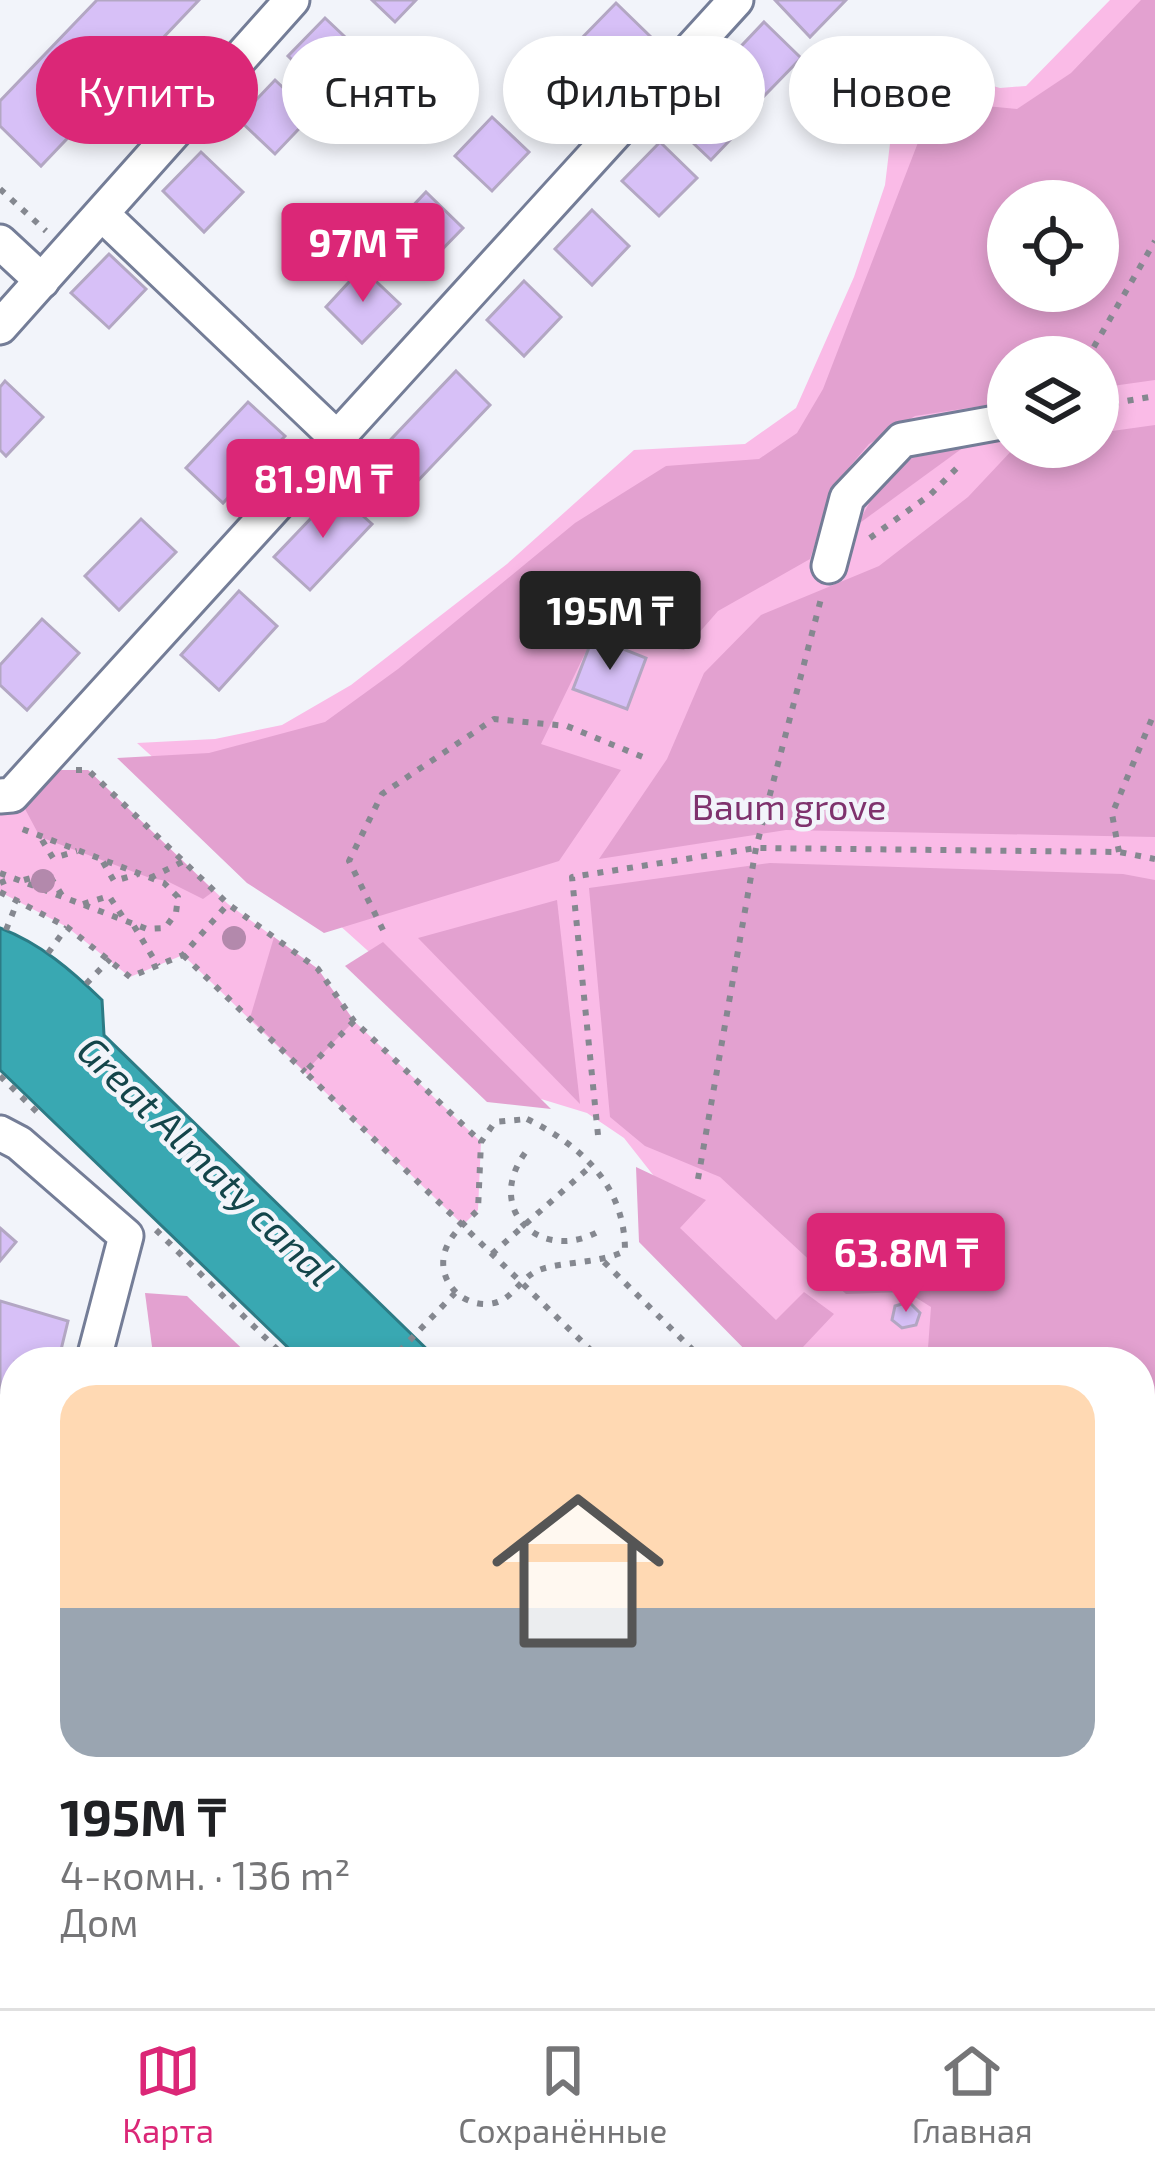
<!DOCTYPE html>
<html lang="ru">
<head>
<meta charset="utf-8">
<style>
	body { margin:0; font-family:"Exo 2",sans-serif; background:#f6f6f6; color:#202124; height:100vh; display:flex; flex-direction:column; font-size:45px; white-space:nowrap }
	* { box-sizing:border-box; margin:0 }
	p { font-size:39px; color:#757577 }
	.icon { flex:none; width:66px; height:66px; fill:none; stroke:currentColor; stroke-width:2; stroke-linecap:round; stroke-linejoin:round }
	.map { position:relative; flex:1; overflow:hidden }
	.side { position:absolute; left:0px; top:1347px; width:1155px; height:663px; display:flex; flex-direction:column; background:#fff; border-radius:48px 48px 0 0; box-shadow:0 6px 18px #0003 }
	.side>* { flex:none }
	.hud { position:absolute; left:36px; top:36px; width:1083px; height:108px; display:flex; gap:24px }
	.buttons { position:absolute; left:987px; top:180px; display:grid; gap:24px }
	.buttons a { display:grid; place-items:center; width:132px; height:132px; border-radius:50%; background:#fff; box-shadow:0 6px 18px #0003; font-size:60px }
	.price { position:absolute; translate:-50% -102px; padding:0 27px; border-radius:12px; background:#db2777; color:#fff; font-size:39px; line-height:78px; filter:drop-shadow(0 3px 6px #0008) }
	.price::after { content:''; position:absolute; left:50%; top:72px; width:36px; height:27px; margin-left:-18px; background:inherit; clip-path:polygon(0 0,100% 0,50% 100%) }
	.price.active { background:#222; color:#fff }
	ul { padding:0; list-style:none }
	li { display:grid; align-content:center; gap:24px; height:636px; padding:0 60px }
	li span { display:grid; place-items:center; height:372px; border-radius:36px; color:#555 }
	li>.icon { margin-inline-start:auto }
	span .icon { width:216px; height:216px; fill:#fffc; stroke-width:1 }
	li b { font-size:51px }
	.tag { padding:0 42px; border-radius:54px; background:#fff; box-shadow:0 6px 18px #0003; font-size:42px; line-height:108px }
	.tag.active { background:#db2777; color:#fff }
	.menu { display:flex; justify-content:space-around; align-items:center; height:168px; border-top:3px solid #e0e0e0; background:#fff; font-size:33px; color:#757577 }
	.menu a { display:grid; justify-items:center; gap:6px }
	.menu .active { color:#db2777 }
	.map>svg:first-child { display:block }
	.green { fill:#fabbe7; fill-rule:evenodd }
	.forest { fill:#e3a1d0; fill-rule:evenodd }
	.water { fill:#39a8b2; stroke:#2c7b85; stroke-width:3 }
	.building { fill:#d7c0f7; stroke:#b3a7c3; stroke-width:3 }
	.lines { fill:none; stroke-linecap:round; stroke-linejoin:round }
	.minor-casing { stroke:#747d97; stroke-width:39 }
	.path { stroke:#858890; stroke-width:6; stroke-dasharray:6 9; stroke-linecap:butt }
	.minor { stroke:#fff; stroke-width:33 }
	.tree { fill:#b389ac }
	.labels { text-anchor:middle; stroke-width:9; stroke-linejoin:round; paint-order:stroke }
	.park-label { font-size:36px; fill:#7f326d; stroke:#f2f4fa }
	.water-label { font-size:39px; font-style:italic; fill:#14454a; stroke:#f2f4fa }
</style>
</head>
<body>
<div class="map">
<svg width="1155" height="2008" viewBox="0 0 1155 2008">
	<rect width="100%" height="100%" fill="#f2f4fa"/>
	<g class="green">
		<path d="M1110 0H1155V1690L1140 1676V1362H808L673 1233 657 1180 624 1138 587 1113 528 1095 137 743 215 739 282 725 351 685 507 564 634 450 745 444 796 408 854 277 885 185 895 102 933 69 1000 88 1026 86ZM1008 201H1098V291H1008ZM1008 357H1098V447H1008Z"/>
		<polygon points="58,770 88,770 228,904 318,969 354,1021 481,1142 478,1210 463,1225 183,955 130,977 67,927 0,892 0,812 20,811"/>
	</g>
	<g class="forest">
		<path d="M1141 0H1155V380L1098 388V357H1008V402L915 416 869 444 834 485 810 559 718 611 684 650 593 637 541 744 621 770 559 861 324 933 247 883 117 758 209 753 325 722 398 669 575 523 666 466 759 459 797 433 823 389 934 101 1017 109 1071 73ZM1008 201H1098V291H1008Z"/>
		<polygon points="1155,425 1155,837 786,830 599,859 667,759 704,673 761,615 879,566 968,497 1015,447 1098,447 1098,433"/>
		<polygon points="964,447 857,525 875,493 912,458"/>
		<polygon points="58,770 88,770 214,891 203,899 167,881 150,878 40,837 24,807"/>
		<polygon points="770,863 1123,874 1155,880 1155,1535 1140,1520 1140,1362 927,1362 931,1307 907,1292 846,1294 720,1177 645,1146 610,1117 589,888"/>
		<polygon points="557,900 580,1104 418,938"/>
		<polygon points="274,937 318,969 354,1021 305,1072 250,1018"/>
		<polygon points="383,942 551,1109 487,1102 345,966"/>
		<polygon points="636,1167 706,1200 680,1228 776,1320 804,1292 834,1314 803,1347 818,1362 757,1362 639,1242"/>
		<polygon points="145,1293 187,1296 256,1362 154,1362"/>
		<polygon points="1140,1556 1155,1566 1155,1766 1140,1751"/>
		<polygon points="784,1995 916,1995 929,2008 798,2008"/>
	</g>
	<g class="water">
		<path d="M0 928C41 944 71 970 102 1000L104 1035 440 1362H303L0 1070Z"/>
		<polygon points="957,1995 1080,1995 1093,2008 971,2008"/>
	</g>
	<g class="building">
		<polygon points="97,0 199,0 41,166 0,126 0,101"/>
		<polygon points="372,0 416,0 395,22"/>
		<polygon points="775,0 846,0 810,37"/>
		<polygon points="616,3 653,39 615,77 578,42"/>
		<polygon points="325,18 362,53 325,92 288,56"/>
		<polygon points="764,22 801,58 763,97 727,61"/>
		<polygon points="557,64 594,100 557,138 520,103"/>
		<polygon points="275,80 312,115 275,154 238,119"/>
		<polygon points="711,85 748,121 711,160 673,124"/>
		<polygon points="492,117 529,152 492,191 455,156"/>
		<polygon points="660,142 697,178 659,216 622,181"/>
		<polygon points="201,152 243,192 204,232 163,191"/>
		<polygon points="426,192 463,228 426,266 389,231"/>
		<polygon points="592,210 629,246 592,285 555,249"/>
		<polygon points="109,254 146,289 109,328 71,293"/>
		<polygon points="362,268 400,304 362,343 326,307"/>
		<polygon points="524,281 561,317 524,356 487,320"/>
		<polygon points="456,371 490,405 412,487 377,454"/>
		<polygon points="5,381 43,417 6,456 0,450 0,387"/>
		<polygon points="248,402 285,436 223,503 186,468"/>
		<polygon points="336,492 372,524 310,590 274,557"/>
		<polygon points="141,519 176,552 119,610 85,576"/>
		<polygon points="239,591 277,626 219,690 181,655"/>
		<polygon points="42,619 79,653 27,710 0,685 0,665"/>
		<polygon points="593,637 646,658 627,709 573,689"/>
		<polygon points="0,1228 16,1242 0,1261"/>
		<polygon points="0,1301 68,1321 58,1362 15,1362 15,1403 0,1400"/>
		<polygon points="909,1302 920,1313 916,1325 902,1328 892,1320 895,1306"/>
		<polygon points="0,1589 15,1596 0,1626"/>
		<polygon points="371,1995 502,1995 490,2008 385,2008"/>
		<polygon points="660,1995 728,1995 733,2000 726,2008 673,2008"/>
	</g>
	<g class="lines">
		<defs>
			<g id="minor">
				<polyline points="103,215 338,439"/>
				<polyline points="0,242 42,281"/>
				<polyline points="0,327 292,0"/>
				<polyline points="829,566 847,498 902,440 1001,422"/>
				<polyline points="0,796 12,795 736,0"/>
				<polyline points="0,1133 19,1143 126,1236 93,1362"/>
				<polyline points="0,1412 15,1416"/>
				<polyline points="0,1685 15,1694"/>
				<polyline points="0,2008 15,1871"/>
			</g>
		</defs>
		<use href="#minor" class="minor-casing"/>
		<g class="path">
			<polyline points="0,189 46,231"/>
			<polyline points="1083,357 1092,350 1155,241"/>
			<polyline points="1098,406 1155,396"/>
			<polyline points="870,538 930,495 962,463"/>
			<polyline points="76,770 88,770 228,904 318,969 354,1021 481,1142"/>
			<polyline points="42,840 53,858 77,851"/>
			<polyline points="1119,852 1112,814 1153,716"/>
			<polyline points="103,862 114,881 138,874"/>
			<polyline points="0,873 147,929 165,928 176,913 178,897 164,883 17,827"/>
			<polyline points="150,878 184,861"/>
			<polyline points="24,880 48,873 63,897"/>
			<polyline points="0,883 12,878"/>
			<polyline points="0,892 67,927 130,977 183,955 228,904"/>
			<polyline points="83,904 109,896 123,917"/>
			<polyline points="134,926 158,966"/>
			<polyline points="6,930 18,900"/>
			<polyline points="383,930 349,861 382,794 494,719 567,726 650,760"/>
			<polyline points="48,953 67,927"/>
			<polyline points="183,955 305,1072"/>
			<polyline points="86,984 110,959"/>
			<polyline points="354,1021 305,1072 603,1362"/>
			<polyline points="0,1076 40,1115"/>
			<path d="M527 1119C582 1146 625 1186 625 1251 597 1265 552 1261 533 1273 516 1284 510 1303 487 1304 456 1305 434 1274 447 1246 453 1232 467 1221 478 1210L481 1142 495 1122Z"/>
			<polyline points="598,1135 572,877 756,848 1119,852 1155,859"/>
			<path d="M525 1153C483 1211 543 1265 601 1230"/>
			<polyline points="698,1179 756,848 822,595"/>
			<polyline points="156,1230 290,1362"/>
			<polyline points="492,1254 592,1165"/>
			<polyline points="604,1262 705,1362"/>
			<polyline points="389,1362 455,1293"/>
			<polyline points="815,1362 817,1361"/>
			<polyline points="1140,1798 1155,1813"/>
			<polyline points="1140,1888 1152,1900"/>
			<polyline points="1140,1917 1155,1900"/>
			<polyline points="1140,1951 1155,1966"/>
			<polyline points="946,1995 959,2008"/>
			<polyline points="1095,2008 1107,1995"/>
		</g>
		<use href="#minor" class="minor"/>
	</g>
	<g class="tree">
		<circle cx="43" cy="881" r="12"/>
		<circle cx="234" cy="938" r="12"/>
	</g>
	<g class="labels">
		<g class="park-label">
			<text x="789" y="820">Baum grove</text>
		</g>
		<g class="water-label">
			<text transform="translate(206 1161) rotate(44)" y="14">Great Almaty canal</text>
		</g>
	</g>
</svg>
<div class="buttons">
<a><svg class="icon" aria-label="locate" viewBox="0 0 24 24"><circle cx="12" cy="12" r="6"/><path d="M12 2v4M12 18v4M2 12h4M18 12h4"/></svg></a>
<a><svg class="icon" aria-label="layers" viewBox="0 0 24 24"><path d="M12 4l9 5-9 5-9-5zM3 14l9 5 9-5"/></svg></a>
</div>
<b class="price" style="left:363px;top:305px">97M ₸</b>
<b class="price" style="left:323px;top:541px">81.9M ₸</b>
<b class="price active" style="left:610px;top:673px">195M ₸</b>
<b class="price" style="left:906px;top:1315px">63.8M ₸</b>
<div class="hud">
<a class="tag active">Купить</a>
<a class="tag">Снять</a>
<a class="tag">Фильтры</a>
<a class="tag">Новое</a>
</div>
<section class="side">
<ul>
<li><span style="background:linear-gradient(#ffd9b3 60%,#9aa5b1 0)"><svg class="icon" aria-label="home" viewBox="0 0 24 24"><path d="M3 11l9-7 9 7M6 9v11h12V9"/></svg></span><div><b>195M ₸</b><p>4-комн. · 136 m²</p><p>Дом</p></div></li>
</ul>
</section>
</div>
<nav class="menu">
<a class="active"><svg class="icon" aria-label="map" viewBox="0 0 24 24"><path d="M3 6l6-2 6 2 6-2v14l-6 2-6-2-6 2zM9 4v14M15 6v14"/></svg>Карта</a>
<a><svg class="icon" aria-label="saved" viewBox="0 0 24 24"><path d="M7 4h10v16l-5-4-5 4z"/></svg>Сохранённые</a>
<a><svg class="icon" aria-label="home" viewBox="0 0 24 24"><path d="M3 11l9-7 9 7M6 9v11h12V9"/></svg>Главная</a>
</nav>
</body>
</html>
